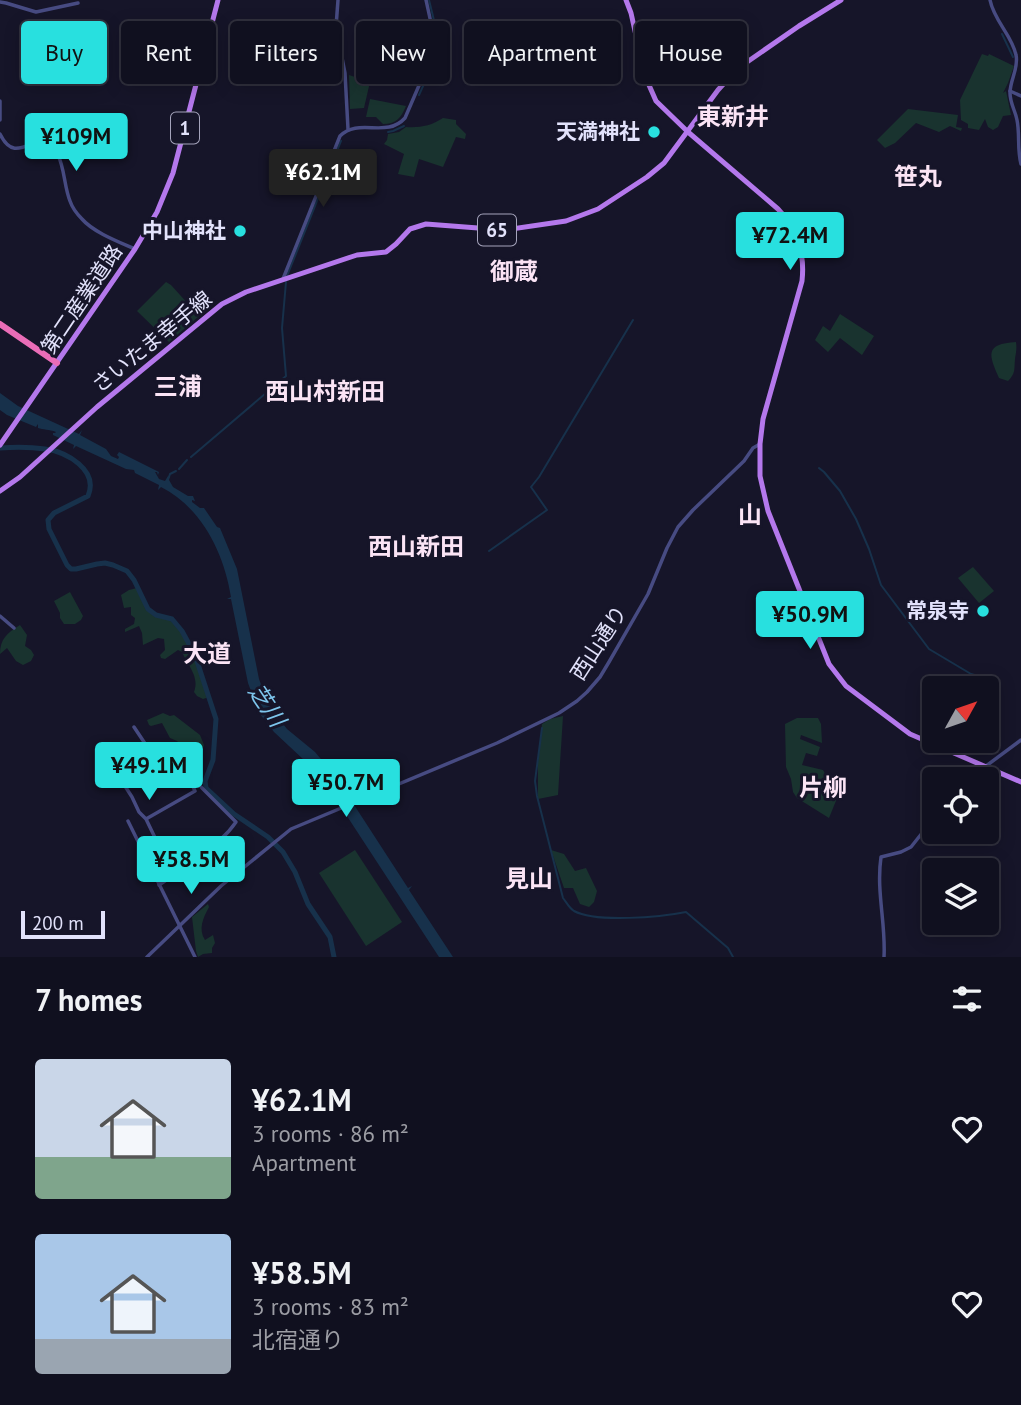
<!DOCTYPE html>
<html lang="en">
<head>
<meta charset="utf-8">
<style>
	body { margin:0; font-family:"PT Sans","Noto Sans JP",sans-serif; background:#191928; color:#f1f3f6; height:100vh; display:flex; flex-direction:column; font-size:26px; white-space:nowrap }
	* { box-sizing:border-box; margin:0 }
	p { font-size:23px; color:#9c9da4 }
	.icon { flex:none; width:38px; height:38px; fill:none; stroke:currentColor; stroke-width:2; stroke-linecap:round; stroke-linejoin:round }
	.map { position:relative; height:957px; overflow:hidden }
	.side { display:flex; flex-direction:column; background:#10101f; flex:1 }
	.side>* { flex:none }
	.top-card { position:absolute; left:21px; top:21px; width:980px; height:63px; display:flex; gap:14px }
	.needle { width:46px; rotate:50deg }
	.tools { position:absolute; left:922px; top:676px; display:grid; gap:14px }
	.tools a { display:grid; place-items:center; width:77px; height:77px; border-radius:7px; background:#10101f; box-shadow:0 4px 18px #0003,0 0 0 2px #30303d; font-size:35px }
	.scale { position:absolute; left:21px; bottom:18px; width:84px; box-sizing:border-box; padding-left:7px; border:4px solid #e2e2fb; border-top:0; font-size:19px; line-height:24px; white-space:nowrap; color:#e2e2fb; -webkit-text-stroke:5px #161529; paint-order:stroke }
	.price { position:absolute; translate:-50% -60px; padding:0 16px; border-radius:7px; background:#28e0df; color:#111; font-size:23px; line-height:46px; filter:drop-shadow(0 2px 4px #0008) }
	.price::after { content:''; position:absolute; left:50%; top:42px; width:21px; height:16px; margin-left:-10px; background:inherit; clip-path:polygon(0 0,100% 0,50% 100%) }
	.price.selected { background:#222; color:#fff }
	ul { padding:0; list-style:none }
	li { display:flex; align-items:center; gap:21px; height:175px; padding:0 35px }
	li span { display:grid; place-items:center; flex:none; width:196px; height:140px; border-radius:7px; color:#555 }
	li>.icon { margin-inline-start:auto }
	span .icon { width:84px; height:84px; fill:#fffc; stroke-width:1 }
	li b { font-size:30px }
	h2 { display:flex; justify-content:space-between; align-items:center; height:84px; padding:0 35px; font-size:30px }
	.pill { padding:0 24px; border-radius:7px; background:#10101f; box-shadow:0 4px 18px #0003,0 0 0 2px #30303d; font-size:24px; line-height:63px }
	.pill.selected { background:#28e0df; color:#111 }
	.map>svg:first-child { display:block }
	.green { fill:#19332f }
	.water { fill:#17314b }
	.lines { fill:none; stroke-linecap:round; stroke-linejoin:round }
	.stream { stroke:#17314b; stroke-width:2 }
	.river { stroke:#17314b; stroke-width:5 }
	.minor { stroke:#474b82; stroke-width:3.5 }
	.major { stroke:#b478ec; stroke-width:5 }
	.highway { stroke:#ea6db7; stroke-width:6 }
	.poi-dot { fill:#28e0df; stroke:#161529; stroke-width:2.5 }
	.labels { text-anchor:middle; stroke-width:6; stroke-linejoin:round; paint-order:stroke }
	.shield { fill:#161529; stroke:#a5a4bc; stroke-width:2 }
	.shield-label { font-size:19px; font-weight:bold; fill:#e2e2fb }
	.poi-label { font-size:21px; font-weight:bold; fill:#e2e2fb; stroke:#161529; text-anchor:end }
	.street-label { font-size:21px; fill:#e2e2fb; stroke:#161529 }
	.water-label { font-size:23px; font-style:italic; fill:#7ec6ed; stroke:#161529 }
	.quarter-label { font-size:24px; font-weight:bold; fill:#fbe4f5; stroke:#161529 }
</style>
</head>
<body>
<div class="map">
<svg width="1021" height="957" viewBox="0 0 1021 957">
	<rect width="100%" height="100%" fill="#161529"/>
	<g class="green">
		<polygon points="982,54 988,56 989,54 1014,66 1008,83 1003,93 1006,91 1011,115 1003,116 998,127 993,130 988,127 985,119 979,130 968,128 968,124 961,120 960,100"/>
		<polygon points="349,75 370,82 364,108 350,109"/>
		<path d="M370 99 406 106C401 118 396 124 383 124L376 117H366Z"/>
		<polygon points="908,109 958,115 956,127 962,128 961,131 950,126 939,132 916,123 895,143 885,148 877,140"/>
		<path d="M443 118 456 120V124L466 134 465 139 456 137 443 167 419 159 414 177 398 174 404 154 384 144 387 140 388 134 399 132 406 127C419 128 431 126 443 118Z"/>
		<polygon points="166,282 171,285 199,316 169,342 137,311"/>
		<polygon points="840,314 874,336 862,355 840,338 828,352 815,340 823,326 830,331"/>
		<path d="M1016 342C1017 349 1016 352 1015 359 1014 369 1016 373 1008 381L999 378C989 355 984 344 1016 342Z"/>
		<polygon points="973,567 994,591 979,603 958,578"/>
		<path d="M137 588C142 601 149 612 162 617 168 620 167 618 172 622 188 634 204 678 209 697L203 699 197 696 194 692C200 678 188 665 182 652L178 650 165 659 161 658 160 655 165 650 164 639 158 638 143 645 142 633 139 626 125 632V629L134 624 135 618 131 615V607L124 608 121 595 129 590Z"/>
		<polygon points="70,592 83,616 81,620 75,624 64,624 60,618 60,613 54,601"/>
		<path d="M20 625 27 635 25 646 31 650 34 655 31 661 23 665 16 661 7 648 0 654C0 639 7 633 20 625Z"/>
		<path d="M163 713 170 716 174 715 200 735 204 745C203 751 196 755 190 755L177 741 170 738 162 723 151 726 149 725 147 720Z"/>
		<polygon points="563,716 558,795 538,799 538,762 542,724 550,719"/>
		<polygon points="797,718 818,718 821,724 822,743 801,735 800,739 820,747 817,756 806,753 802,765 823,770 827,777 842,786 829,818 797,798 793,792 791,779 786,767 785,724"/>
		<polygon points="355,850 402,922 366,946 319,873"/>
		<polygon points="551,850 564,854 575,871 586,868 597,891 594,902 589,907 580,904 573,888 564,888"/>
		<path d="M208 904 209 907C203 918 198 929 205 940L213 935 215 943 212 948V953L203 954 198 957 196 951 192 917Z"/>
	</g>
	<path class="water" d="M0 393 18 406 79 434 82 430 80 435 106 449 111 456 118 459 119 457 117 455 119 452 159 472 158 475 157 472H155L159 479 165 481 168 476 170 477 169 480 173 487 188 496H193L195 501 192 500V502L200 508H204L217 527 220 528 237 569 259 679 267 701 276 715 287 729 315 752 336 777 408 888 412 886 409 890 453 957H439L326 784 307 762 303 763 304 760 274 732 260 714H257L259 712 248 683 231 599H227L231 597C224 553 202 508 161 487L158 490 159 485 135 473 134 470 126 469 76 446 73 449 74 445 53 435V433H55L56 432C49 429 43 430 38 428V424L36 427 7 415 0 410Z"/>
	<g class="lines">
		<g class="stream">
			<polyline points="1002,34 1013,57"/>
			<polyline points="419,95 439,51 440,45 429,0"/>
			<polyline points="388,132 393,131 404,126"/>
			<polyline points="287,276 341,141"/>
			<polyline points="191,457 286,376 282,328 286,282"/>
			<polyline points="819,468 824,472 840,491 856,519 869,549 881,585 929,649 971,674 999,682"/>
			<polyline points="179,469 187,460"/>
			<polyline points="169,477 170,474 176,471"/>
			<polyline points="489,551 547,510 531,487 539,477 633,320"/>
			<path d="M542 728 535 781 537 796 563 898C567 903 569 908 574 911 596 923 661 917 686 912L728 948 733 957"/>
		</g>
		<path class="river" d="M0 448C15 447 31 447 45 449 67 452 99 470 88 496L54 513 48 520 49 529 67 565 71 569H76L97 564 105 563 113 565 127 571 134 580 148 609 156 615 172 619 182 631 195 655 216 719 213 760 205 781 206 788 234 814 268 837 283 852 295 872 308 904 330 937 334 957"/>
		<g class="minor">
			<polyline points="338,0 336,27 345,73 348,129"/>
			<path d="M990 0C994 21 1012 35 1016 55 1019 68 1010 80 1010 93 1010 103 1015 110 1017 120 1020 134 1017 149 1021 164"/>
			<polyline points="0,2 6,3 36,12 78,3"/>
			<polyline points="1010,91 1021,96"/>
			<polyline points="0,101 0,120"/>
			<path d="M0 134C11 156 21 148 39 141 67 147 61 179 70 201 72 207 77 214 82 219 93 232 119 242 135 249"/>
			<path d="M283 279 340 136C359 117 386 139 405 118L436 46 426 0"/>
			<polyline points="0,616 14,628"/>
			<polyline points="134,727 158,763"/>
			<polyline points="974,779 986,766 1021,740"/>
			<polyline points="146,819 195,791 185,770 170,758 123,783 132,797 139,812 146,819 173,875"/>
			<polyline points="128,821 195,957"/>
			<path d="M159 885C173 876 186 865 199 855 215 844 224 839 236 822L201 787"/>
			<polyline points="147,957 221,886 291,829 497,743 559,713 577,701 587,692 600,677 609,662 648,594 667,548 678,527 693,510 744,461 753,448 760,444"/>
			<path d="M884 957C886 924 876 891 881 857L901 852 911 847 934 818"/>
		</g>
		<g class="major">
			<path d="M626 0 631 13 645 76 656 101 688 132 778 209C797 229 805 254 802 281L763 419 760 444V476L768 511 829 664 846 686 910 734 1021 782"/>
			<polyline points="0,445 135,249 157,212 173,173 218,0"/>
			<polyline points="0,491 20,477 97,407 222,304 246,292 357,255 386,252 396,244 410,229 426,224 504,230 566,221 598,209 647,177 664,163 718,90 737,69 799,26 841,0"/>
		</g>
		<polyline class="highway" points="0,324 57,363"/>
	</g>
	<g class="poi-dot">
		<circle cx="654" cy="132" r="7"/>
		<circle cx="240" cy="231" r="7"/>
		<circle cx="983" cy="611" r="7"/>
	</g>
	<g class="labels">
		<g class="shield">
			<rect x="171" y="112.5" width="28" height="31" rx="5"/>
			<rect x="478" y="214.5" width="38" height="31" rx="5"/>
		</g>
		<g class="shield-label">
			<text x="185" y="135">1</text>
			<text x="497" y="237">65</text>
		</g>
		<g class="poi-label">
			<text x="640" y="139">天満神社</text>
			<text x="226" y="238">中山神社</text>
			<text x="969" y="618">常泉寺</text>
		</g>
		<g class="street-label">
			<text transform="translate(82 299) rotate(-56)" y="7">第二産業道路</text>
			<text transform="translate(152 342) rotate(-39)" y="7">さいたま幸手線</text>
			<text transform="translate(599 643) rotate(-57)" y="7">西山通り</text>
		</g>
		<g class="water-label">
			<text transform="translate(267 705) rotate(56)" y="8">芝川</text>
		</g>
		<g class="quarter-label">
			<text x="733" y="125">東新井</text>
			<text x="918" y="185">笹丸</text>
			<text x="514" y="280">御蔵</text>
			<text x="178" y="395">三浦</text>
			<text x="325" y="400">西山村新田</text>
			<text x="750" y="523">山</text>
			<text x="416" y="555">西山新田</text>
			<text x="207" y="662">大道</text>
			<text x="823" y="796">片柳</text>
			<text x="529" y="887">見山</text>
		</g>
	</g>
</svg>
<div class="tools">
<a><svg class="needle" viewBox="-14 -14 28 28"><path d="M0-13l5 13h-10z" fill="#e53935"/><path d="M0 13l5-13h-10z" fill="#9c9da4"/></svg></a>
<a><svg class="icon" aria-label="locate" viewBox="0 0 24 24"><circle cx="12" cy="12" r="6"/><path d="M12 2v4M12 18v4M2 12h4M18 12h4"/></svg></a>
<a><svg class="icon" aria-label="layers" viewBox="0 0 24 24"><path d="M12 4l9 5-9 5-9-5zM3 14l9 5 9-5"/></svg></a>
</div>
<div class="scale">200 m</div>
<b class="price" style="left:76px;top:173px">¥109M</b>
<b class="price selected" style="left:323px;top:209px">¥62.1M</b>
<b class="price" style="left:790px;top:272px">¥72.4M</b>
<b class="price" style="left:810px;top:651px">¥50.9M</b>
<b class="price" style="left:149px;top:802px">¥49.1M</b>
<b class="price" style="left:346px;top:819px">¥50.7M</b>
<b class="price" style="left:191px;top:896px">¥58.5M</b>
<div class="top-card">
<a class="pill selected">Buy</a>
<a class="pill">Rent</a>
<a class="pill">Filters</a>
<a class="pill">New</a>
<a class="pill">Apartment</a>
<a class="pill">House</a>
</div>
</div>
<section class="side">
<h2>7 homes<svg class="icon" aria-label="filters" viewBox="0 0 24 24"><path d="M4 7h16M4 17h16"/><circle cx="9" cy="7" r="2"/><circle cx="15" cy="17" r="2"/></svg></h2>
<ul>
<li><span style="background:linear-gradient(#c9d6e8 70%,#7fa58c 0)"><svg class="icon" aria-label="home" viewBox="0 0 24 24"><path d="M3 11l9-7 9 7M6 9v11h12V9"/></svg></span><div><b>¥62.1M</b><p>3 rooms · 86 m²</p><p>Apartment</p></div><svg class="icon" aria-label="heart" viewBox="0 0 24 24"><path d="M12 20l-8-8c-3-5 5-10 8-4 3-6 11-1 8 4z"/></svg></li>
<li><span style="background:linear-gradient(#a9c7e8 75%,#9aa5b1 0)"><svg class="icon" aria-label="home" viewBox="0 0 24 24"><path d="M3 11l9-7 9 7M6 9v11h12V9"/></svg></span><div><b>¥58.5M</b><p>3 rooms · 83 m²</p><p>北宿通り</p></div><svg class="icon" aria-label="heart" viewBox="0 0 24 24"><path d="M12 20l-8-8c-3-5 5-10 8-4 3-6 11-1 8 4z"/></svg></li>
</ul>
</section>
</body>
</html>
